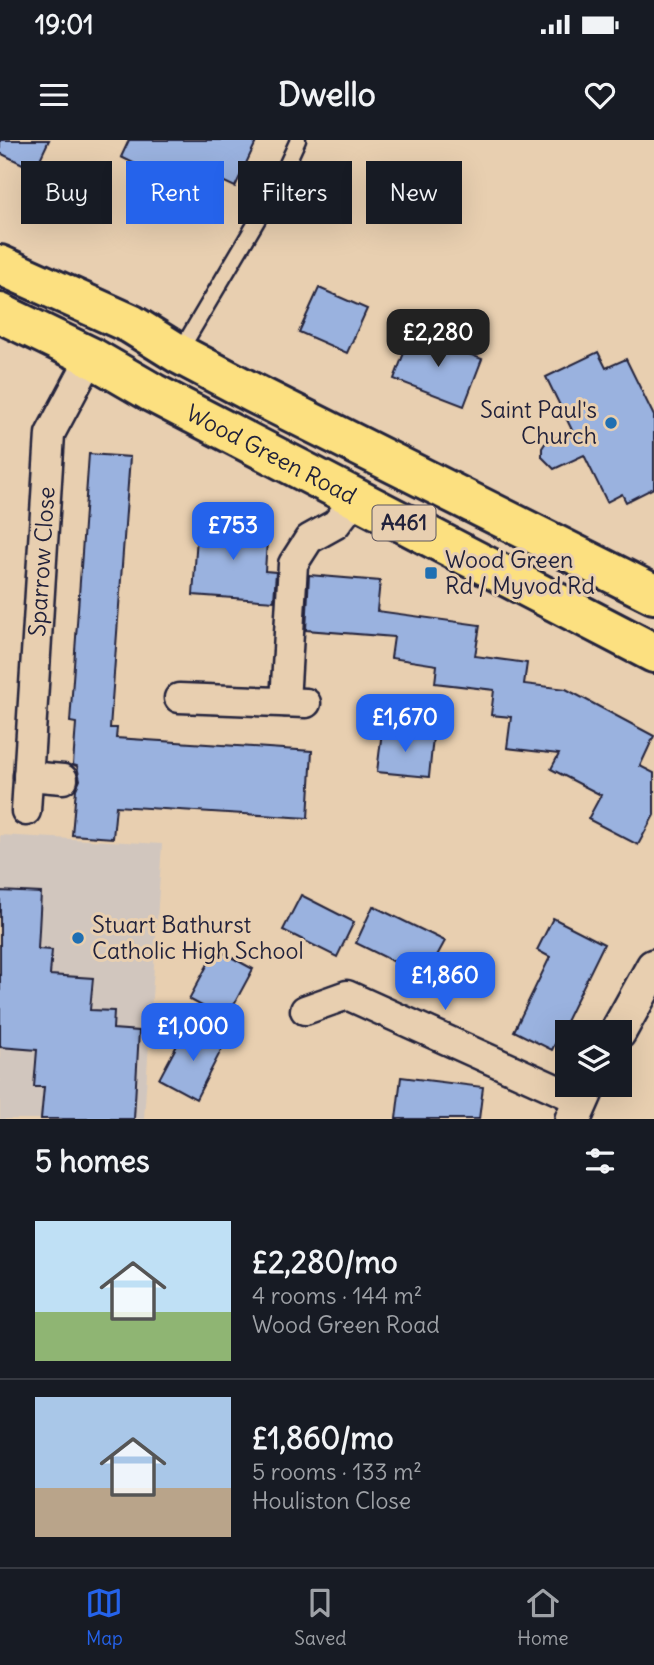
<!DOCTYPE html>
<html lang="en">
<head>
<meta charset="utf-8">
<style>
	body { margin:0; font-family:Delius,sans-serif; background:#20242c; color:#f1f3f6; height:100vh; display:flex; flex-direction:column; font-size:26px; white-space:nowrap }
	* { box-sizing:border-box; margin:0 }
	p { font-size:23px; color:#9ea1a6 }
	.icon { flex:none; width:38px; height:38px; fill:none; stroke:currentColor; stroke-width:2; stroke-linecap:round; stroke-linejoin:round }
	.map { position:relative; height:979px; overflow:hidden }
	.sheet { display:flex; flex-direction:column; background:#171b24; flex:1 }
	.sheet>* { flex:none }
	.guide { position:absolute; left:21px; top:21px; width:612px; height:63px; display:flex; gap:14px }
	.tools { position:absolute; left:555px; top:880px; display:grid; gap:14px }
	.tools a { display:grid; place-items:center; width:77px; height:77px; border-radius:0px; background:#171b24; box-shadow:0 7px 28px #0002; font-size:35px }
	.price { position:absolute; translate:-50% -60px; padding:0 16px; border-radius:14px; background:#2563eb; color:#fff; font-size:23px; line-height:46px; filter:drop-shadow(0 2px 4px #0008) }
	.price::after { content:''; position:absolute; left:50%; top:42px; width:21px; height:16px; margin-left:-10px; background:inherit; clip-path:polygon(0 0,100% 0,50% 100%) }
	.price.active { background:#222; color:#fff }
	ul { padding:0; list-style:none }
	li { display:flex; align-items:center; gap:21px; height:175px; padding:0 35px }
	li+li { border-top:2px solid #363941 }
	li span { display:grid; place-items:center; flex:none; width:196px; height:140px; border-radius:0px; color:#555 }
	li>.icon { margin-inline-start:auto }
	span .icon { width:84px; height:84px; fill:#fffc; stroke-width:1 }
	li b { font-size:30px }
	h2 { display:flex; justify-content:space-between; align-items:center; height:84px; padding:0 35px; font-size:30px }
	.pill { padding:0 24px; border-radius:0px; background:#171b24; box-shadow:0 7px 28px #0002; font-size:24px; line-height:63px }
	.pill.active { background:#2563eb; color:#fff }
	.status { display:flex; justify-content:space-between; align-items:center; height:49px; padding:0 35px; background:#171b24; direction:ltr }
	.status svg { height:19px; fill:currentColor }
	header { display:flex; justify-content:space-between; align-items:center; height:91px; padding:0 35px; background:#171b24; font-size:32px; font-weight:700 }
	.dock { display:flex; justify-content:space-around; align-items:center; height:98px; border-top:2px solid #363941; background:#171b24; font-size:19px; color:#9ea1a6 }
	.dock a { display:grid; justify-items:center; gap:4px }
	.dock .active { color:#2563eb }
	.map>svg:first-child { display:block }
	.built { fill:#d1c6be }
	.building { fill:#9ab2df; stroke:#22223b; stroke-width:2 }
	.lines { fill:none; stroke-linecap:round; stroke-linejoin:round }
	.service-casing { stroke:#22223b; stroke-width:19 }
	.minor-casing { stroke:#22223b; stroke-width:33 }
	.tertiary-casing { stroke:#22223b; stroke-width:40 }
	.trunk-casing { stroke:#22223b; stroke-width:44 }
	.service { stroke:#e8cfb0; stroke-width:14 }
	.minor { stroke:#e8cfb0; stroke-width:28 }
	.tertiary { stroke:#e8cfb0; stroke-width:35 }
	.trunk { stroke:#fce080; stroke-width:38 }
	.poi-dot { fill:#1f6fb2; stroke:#e8cfb0; stroke-width:2.5 }
	.labels { text-anchor:middle; stroke-width:6; stroke-linejoin:round; paint-order:stroke }
	.shield { fill:#e8cfb0; stroke:#5d565e; stroke-width:2 }
	.shield-label { font-size:21px; font-weight:bold; fill:#22223b }
	.poi-label { font-size:23px; fill:#22223b; stroke:#e8cfb0; text-anchor:start }
	.street-label { font-size:23px; fill:#22223b; stroke:#e8cfb0 }
</style>
</head>
<body>
<div class="status"><b>19:01</b><svg viewBox="0 0 49 12"><path d="M0 12V9h3v3zM5 12V6h3v6zM10 12V3h3v9zM15 12V0h3v12zM26 1h20v11H26zM47 4h2v5h-2z"/></svg></div>
<header><svg class="icon" aria-label="menu" viewBox="0 0 24 24"><path d="M4 6h16M4 12h16M4 18h16"/></svg>Dwello<svg class="icon" aria-label="heart" viewBox="0 0 24 24"><path d="M12 20l-8-8c-3-5 5-10 8-4 3-6 11-1 8 4z"/></svg></header>
<div class="map">
<svg width="654" height="979" viewBox="0 0 654 979">
	<rect width="100%" height="100%" fill="#e8cfb0"/>
	<filter id="ink" filterUnits="userSpaceOnUse"><feTurbulence type="fractalNoise" baseFrequency=".0143" numOctaves="2"/><feDisplacementMap in="SourceGraphic" scale="14" xChannelSelector="R" yChannelSelector="G"/><feConvolveMatrix kernelMatrix="1 2 1 2 8 2 1 2 1" color-interpolation-filters="sRGB"/></filter>
	<g filter="url(#ink)">
		<polygon class="built" points="0,695 162,704 144,979 0,979"/>
		<g class="building">
			<polygon points="0,0 49,0 35,30 0,13"/>
			<polygon points="129,0 257,0 235,47 197,29 187,49 121,17"/>
			<polygon points="319,148 367,169 347,213 299,192"/>
			<polygon points="412,192 482,219 464,266 394,239"/>
			<polygon points="598,212 606,228 626,219 654,276 654,348 626,362 622,354 607,362 584,315 554,329 542,317 542,308 546,302 572,290 546,237"/>
			<polygon points="89,314 130,317 110,588 117,588 116,598 312,611 308,678 116,666 113,698 72,695 76,649 80,640 77,626 73,625 76,583 70,582"/>
			<polygon points="198,381 268,386 265,431 276,432 274,461 193,455"/>
			<polygon points="309,435 380,441 377,471 480,485 475,516 527,523 524,544 566,549 654,596 640,626 654,633 654,675 638,705 588,679 601,655 551,629 559,614 507,608 511,577 491,575 494,550 435,543 437,525 391,518 394,497 306,490"/>
			<polygon points="382,591 433,597 429,637 377,632"/>
			<polygon points="0,751 41,753 38,809 52,810 50,835 93,838 90,870 114,871 113,889 139,891 134,979 41,979 44,947 34,947 37,910 0,907"/>
			<polygon points="301,755 354,782 337,817 283,790"/>
			<polygon points="373,766 445,801 422,843 400,832 403,826 356,803"/>
			<polygon points="553,778 604,804 552,910 514,891 550,817 537,810"/>
			<polygon points="216,809 253,829 226,879 189,859"/>
			<polygon points="183,894 228,897 196,959 159,939"/>
			<polygon points="401,937 483,947 479,979 396,979"/>
		</g>
		<g class="lines">
			<defs>
				<polyline id="service" points="179,213 274,52 298,0"/>
				<g id="minor">
					<polyline points="179,558 306,563"/>
					<polyline points="285,562 293,424 309,399 336,384 356,358"/>
					<polyline points="28,636 63,639"/>
					<path id="s1" d="M26 671 50 294 91 217"/>
					<polyline points="305,870 347,855 580,960"/>
				</g>
				<g id="tertiary">
					<polyline points="618,892 654,827"/>
					<polyline points="573,979 588,945"/>
				</g>
				<g id="trunk">
					<polyline points="0,125 131,184 179,214 253,253 654,454"/>
					<path id="s2" d="M0 173 91 217 153 253 654 513"/>
				</g>
			</defs>
			<use href="#service" class="service-casing"/>
			<use href="#minor" class="minor-casing"/>
			<use href="#tertiary" class="tertiary-casing"/>
			<use href="#trunk" class="trunk-casing"/>
			<use href="#service" class="service"/>
			<use href="#minor" class="minor"/>
			<use href="#tertiary" class="tertiary"/>
			<use href="#trunk" class="trunk"/>
		</g>
	</g>
	<g class="poi-dot">
		<circle cx="611" cy="283" r="7"/>
		<rect x="424" y="426" width="14" height="14" rx="3.5"/>
		<circle cx="78" cy="798" r="7"/>
	</g>
	<g class="labels">
		<rect class="shield" x="372.5" y="365.5" width="63" height="35" rx="5"/>
		<g class="shield-label">
			<text x="404" y="390">A461</text>
		</g>
		<g class="poi-label">
			<text x="597" y="278" text-anchor="end">Saint Paul's<tspan x="597" dy="26">Church</tspan></text>
			<text x="445" y="428">Wood Green<tspan x="445" dy="26">Rd / Myvod Rd</tspan></text>
			<text x="92" y="793">Stuart Bathurst<tspan x="92" dy="26">Catholic High School</tspan></text>
		</g>
		<g class="street-label">
			<text dy="8" stroke="none"><textPath href="#s2" startOffset="306">Wood Green Road</textPath></text>
			<text dy="8" stroke="none"><textPath href="#s1" startOffset="250">Sparrow Close</textPath></text>
		</g>
	</g>
</svg>
<div class="tools">
<a><svg class="icon" aria-label="layers" viewBox="0 0 24 24"><path d="M12 4l9 5-9 5-9-5zM3 14l9 5 9-5"/></svg></a>
</div>
<b class="price active" style="left:438px;top:229px">£2,280</b>
<b class="price" style="left:233px;top:422px">£753</b>
<b class="price" style="left:405px;top:614px">£1,670</b>
<b class="price" style="left:445px;top:872px">£1,860</b>
<b class="price" style="left:193px;top:923px">£1,000</b>
<div class="guide">
<a class="pill">Buy</a>
<a class="pill active">Rent</a>
<a class="pill">Filters</a>
<a class="pill">New</a>
</div>
</div>
<section class="sheet">
<h2>5 homes<svg class="icon" aria-label="filters" viewBox="0 0 24 24"><path d="M4 7h16M4 17h16"/><circle cx="9" cy="7" r="2"/><circle cx="15" cy="17" r="2"/></svg></h2>
<ul>
<li><span style="background:linear-gradient(#bfe0f5 65%,#8fb573 0)"><svg class="icon" aria-label="home" viewBox="0 0 24 24"><path d="M3 11l9-7 9 7M6 9v11h12V9"/></svg></span><div><b>£2,280/mo</b><p>4 rooms · 144 m²</p><p>Wood Green Road</p></div></li>
<li><span style="background:linear-gradient(#a9c7e8 65%,#b9a48a 0)"><svg class="icon" aria-label="home" viewBox="0 0 24 24"><path d="M3 11l9-7 9 7M6 9v11h12V9"/></svg></span><div><b>£1,860/mo</b><p>5 rooms · 133 m²</p><p>Houliston Close</p></div></li>
</ul>
</section>
<nav class="dock">
<a class="active"><svg class="icon" aria-label="map" viewBox="0 0 24 24"><path d="M3 6l6-2 6 2 6-2v14l-6 2-6-2-6 2zM9 4v14M15 6v14"/></svg>Map</a>
<a><svg class="icon" aria-label="saved" viewBox="0 0 24 24"><path d="M7 4h10v16l-5-4-5 4z"/></svg>Saved</a>
<a><svg class="icon" aria-label="home" viewBox="0 0 24 24"><path d="M3 11l9-7 9 7M6 9v11h12V9"/></svg>Home</a>
</nav>
</body>
</html>
